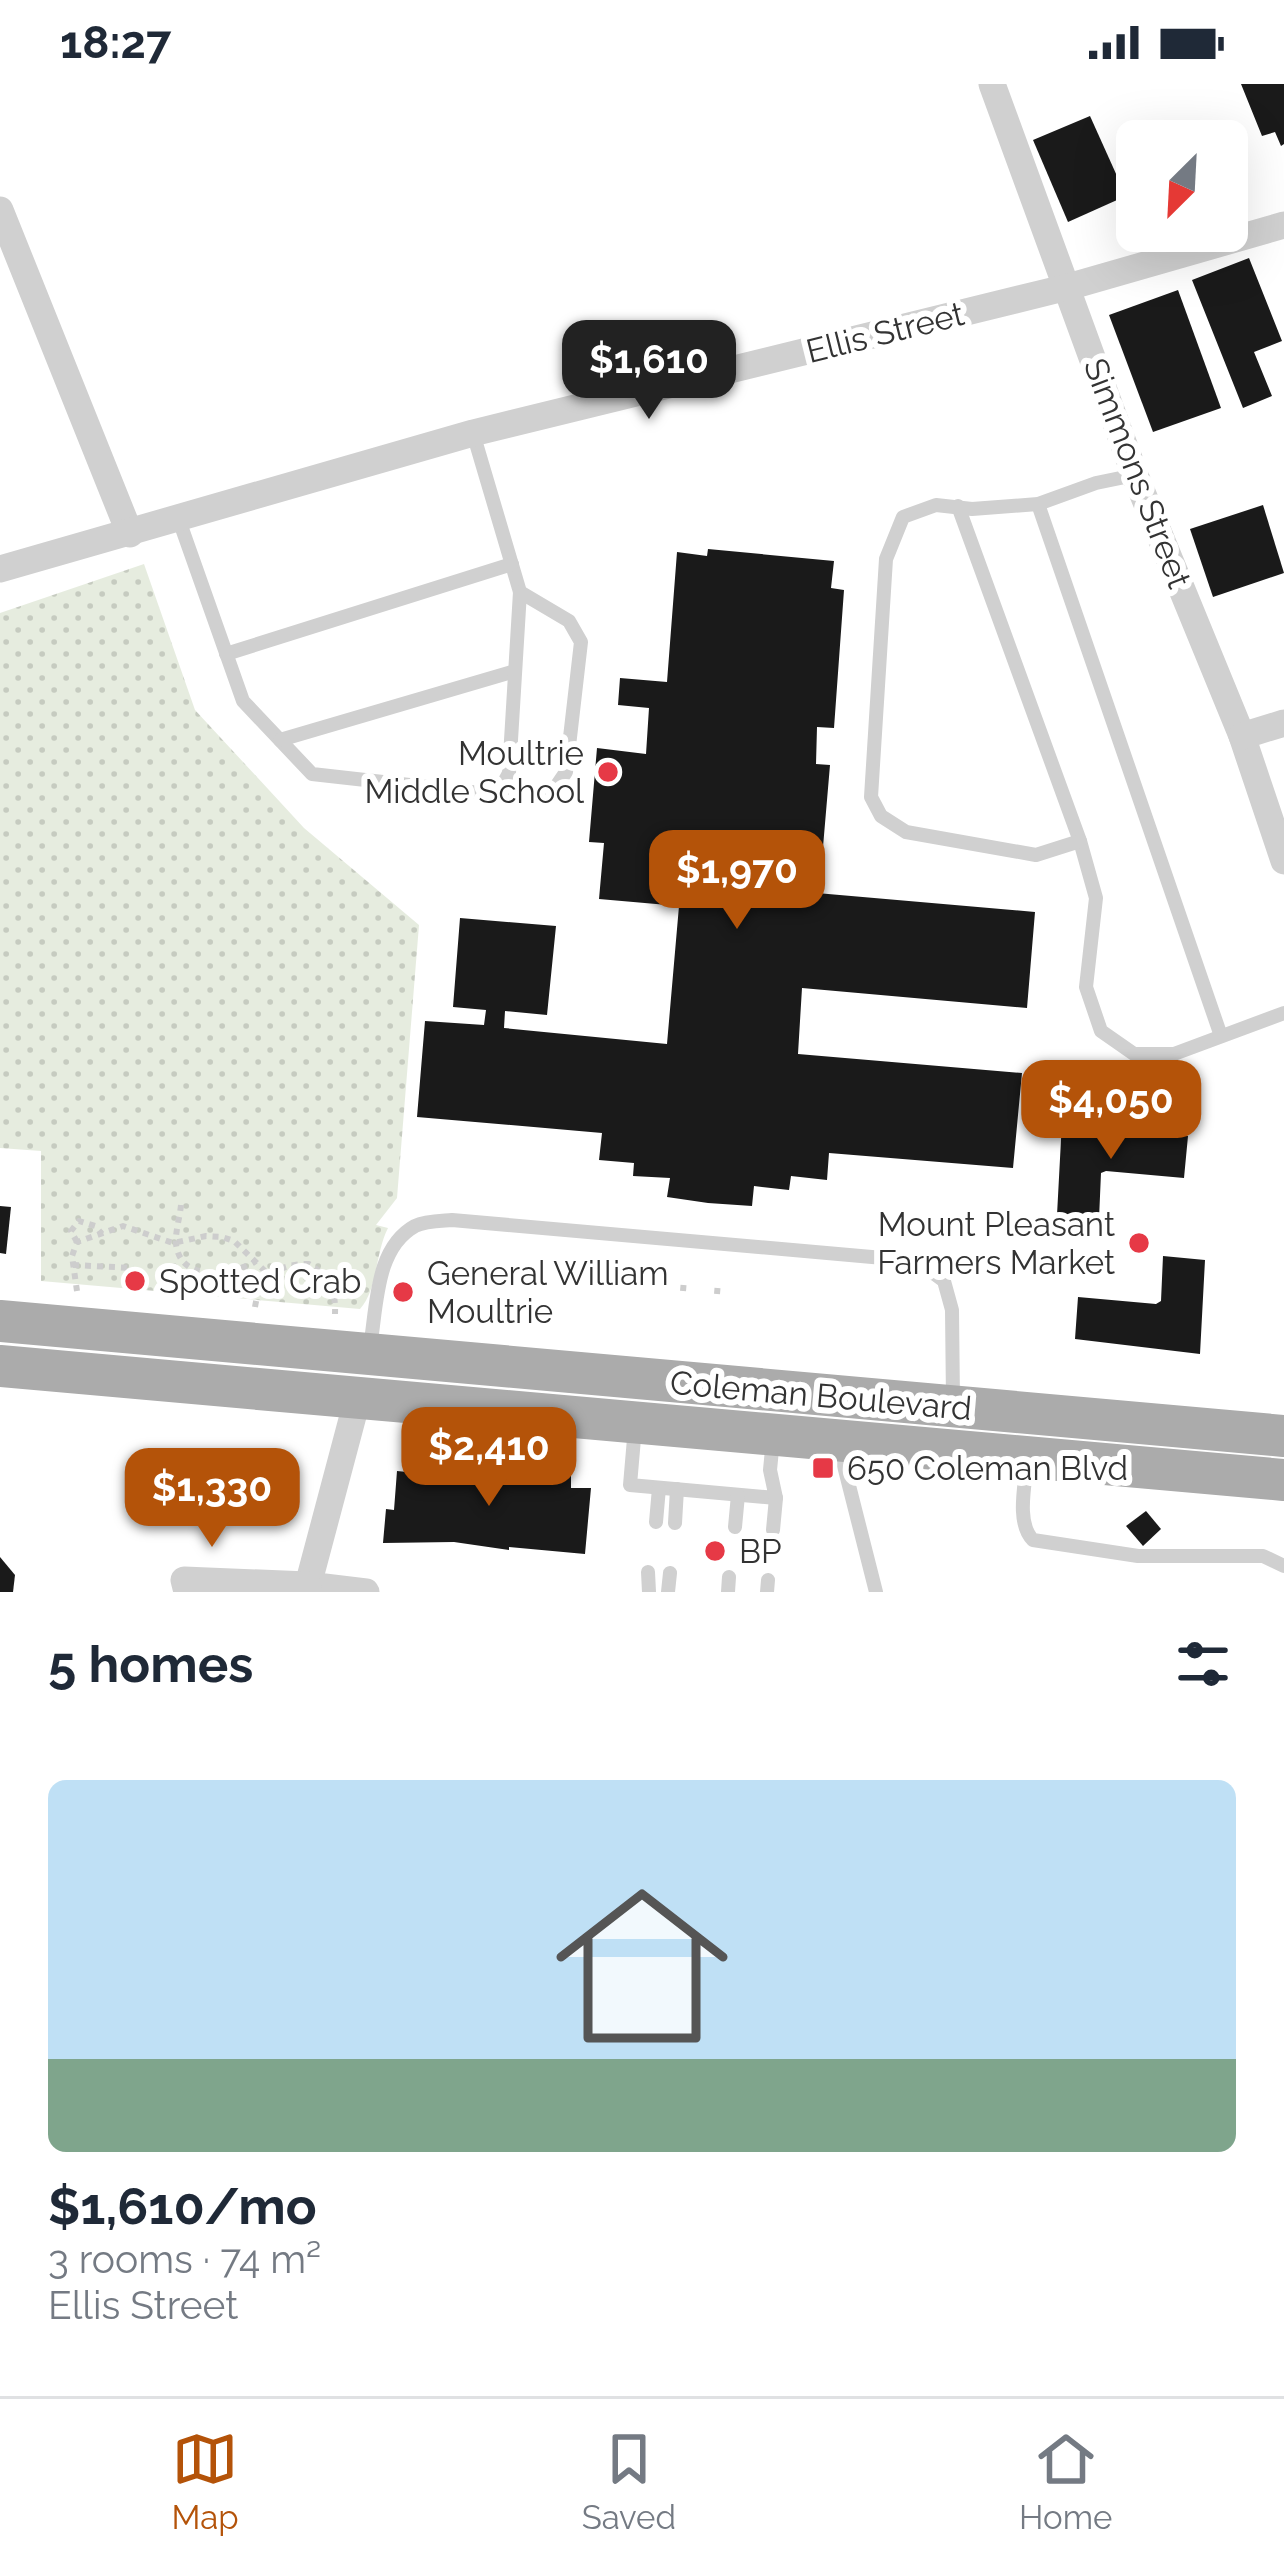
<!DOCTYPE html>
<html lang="en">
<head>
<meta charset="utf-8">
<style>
	body { margin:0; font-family:Raleway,sans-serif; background:#f6f6f7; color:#1f2937; height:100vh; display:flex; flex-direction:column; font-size:45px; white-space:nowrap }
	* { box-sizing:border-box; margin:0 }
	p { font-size:39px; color:#747a83 }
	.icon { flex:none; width:66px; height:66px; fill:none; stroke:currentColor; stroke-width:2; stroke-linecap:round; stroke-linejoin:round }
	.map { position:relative; height:1508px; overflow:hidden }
	.sheet { display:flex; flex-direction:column; background:#fff; flex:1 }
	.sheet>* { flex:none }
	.needle { width:78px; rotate:204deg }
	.controls { position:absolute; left:1116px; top:36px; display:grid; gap:24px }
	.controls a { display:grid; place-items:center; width:132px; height:132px; border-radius:18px; background:#fff; box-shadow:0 12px 48px #0002; font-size:60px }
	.price { position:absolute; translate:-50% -102px; padding:0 27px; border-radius:24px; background:#b45309; color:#fff; font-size:39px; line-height:78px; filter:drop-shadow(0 3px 6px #0008) }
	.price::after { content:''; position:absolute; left:50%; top:72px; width:36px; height:27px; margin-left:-18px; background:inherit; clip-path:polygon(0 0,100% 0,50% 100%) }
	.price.current { background:#222; color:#fff }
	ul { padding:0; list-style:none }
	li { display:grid; align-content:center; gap:24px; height:636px; padding:0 48px }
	li span { display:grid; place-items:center; height:372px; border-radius:18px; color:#555 }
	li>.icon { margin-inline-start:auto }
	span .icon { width:216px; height:216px; fill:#fffc; stroke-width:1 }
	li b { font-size:51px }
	h2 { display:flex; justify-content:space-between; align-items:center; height:144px; padding:0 48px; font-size:51px }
	.status { display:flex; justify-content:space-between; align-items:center; height:84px; padding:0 60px; background:#fff; direction:ltr }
	.status svg { height:33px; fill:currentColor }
	.tabs { display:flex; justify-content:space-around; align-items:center; height:168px; border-top:3px solid #e0e1e3; background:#fff; font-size:33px; color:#747a83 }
	.tabs a { display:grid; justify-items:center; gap:6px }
	.tabs .current { color:#b45309 }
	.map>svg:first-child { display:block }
	.park { fill:url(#park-dots) }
	.building { fill:#1a1a1a }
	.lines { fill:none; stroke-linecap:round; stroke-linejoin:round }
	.path { stroke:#cdcdcd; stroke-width:6; stroke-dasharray:6 6; stroke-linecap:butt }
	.service { stroke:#d0d0d0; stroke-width:14 }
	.minor { stroke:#d0d0d0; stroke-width:27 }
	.primary { stroke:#ababab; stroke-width:42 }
	.poi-dot { fill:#e63946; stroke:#fff; stroke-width:4.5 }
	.labels { text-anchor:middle; stroke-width:12; stroke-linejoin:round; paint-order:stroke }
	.street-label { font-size:33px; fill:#333; stroke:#fff }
	.poi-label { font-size:33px; fill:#333; stroke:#fff; text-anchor:start }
</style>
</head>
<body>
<div class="status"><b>18:27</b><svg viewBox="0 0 49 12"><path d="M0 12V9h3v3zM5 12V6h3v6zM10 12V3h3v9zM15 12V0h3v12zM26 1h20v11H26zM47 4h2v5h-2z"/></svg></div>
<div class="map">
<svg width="1284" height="1508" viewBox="0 0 1284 1508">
	<defs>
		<pattern id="park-dots" width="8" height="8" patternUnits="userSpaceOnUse" patternTransform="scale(3)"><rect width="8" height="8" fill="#e6ecdf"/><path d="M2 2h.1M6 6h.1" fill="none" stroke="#c6cbc0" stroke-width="1.8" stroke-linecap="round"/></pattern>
	</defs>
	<rect width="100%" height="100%" fill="#fff"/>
	<path class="park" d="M144 480 195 626 304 744 419 841 397 1114 376 1141 388 1144C375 1169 378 1205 360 1225L41 1197V1067L0 1064V529Z"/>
	<g class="building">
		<polygon points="1241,0 1284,0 1284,60 1281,62 1275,48 1262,52"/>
		<polygon points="1090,32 1126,112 1068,138 1033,56"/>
		<polygon points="1249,174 1282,257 1254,268 1272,312 1243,324 1192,196"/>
		<polygon points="1178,206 1221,324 1153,348 1109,231"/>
		<polygon points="1263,421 1284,489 1213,513 1190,445"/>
		<polygon points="708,465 834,477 831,504 844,506 834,644 817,643 816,680 830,681 820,798 748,791 747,803 1035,828 1027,924 802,904 798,970 1022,989 1013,1084 829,1069 827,1096 791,1092 789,1106 754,1102 752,1122 708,1119 667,1113 670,1094 633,1092 634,1079 599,1076 602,1049 417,1033 425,937 484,941 486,926 453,923 460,834 556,842 547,931 505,927 504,944 667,960 679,822 599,815 604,759 589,758 597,664 646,670 649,624 618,621 620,594 667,598 677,468 707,472"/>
		<polygon points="1062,1037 1188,1052 1184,1094 1106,1087 1101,1089 1099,1135 1057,1131"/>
		<polygon points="0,1122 11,1123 6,1170 0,1169"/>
		<polygon points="1163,1172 1205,1176 1200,1270 1075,1255 1078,1213 1156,1220 1161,1217"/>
		<polygon points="418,1379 515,1387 516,1391 528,1391 528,1388 571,1392 571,1404 591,1404 585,1470 509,1463 509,1466 454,1458 383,1459 386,1425 394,1426 397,1387 417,1389"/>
		<polygon points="1146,1427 1161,1445 1143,1462 1126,1442"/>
		<polygon points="0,1473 15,1491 13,1508 0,1508"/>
	</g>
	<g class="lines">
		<g class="path">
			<path d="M181 1121C180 1133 175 1148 176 1160 181 1200 233 1191 256 1177"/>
			<polyline points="77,1158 71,1147 79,1137 95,1142 102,1150"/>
			<polyline points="73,1181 133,1184"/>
			<polyline points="77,1207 72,1172 77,1158 123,1142 173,1159 206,1152 222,1153 234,1157 269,1191"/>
			<polyline points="683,1207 684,1196"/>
			<polyline points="717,1210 718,1198"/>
			<path d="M255 1223C260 1192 277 1180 309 1180 329 1193 336 1206 335 1230"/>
		</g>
		<g class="service">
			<polyline points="1038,420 1221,952"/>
			<polyline points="958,422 1080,757 1096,814 1086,903 1101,947 1134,970 1174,970 1284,929"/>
			<polyline points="179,436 243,617 312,690 526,714 553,707 566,688 581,558 569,537 520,508 473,349"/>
			<polyline points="226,570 512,480"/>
			<polyline points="280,656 515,587"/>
			<polyline points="497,711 509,689 520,508"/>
			<polyline points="1080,757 1036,771 906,748 881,732 871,713 886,475 903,433 936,421 972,425 1038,420 1096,399 1135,391"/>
			<path d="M370 1263C377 1223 375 1164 415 1142 425 1137 440 1137 452 1136L917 1177 944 1197 952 1226 953 1317"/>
			<polyline points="635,1343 630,1401 776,1414 770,1386 773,1355"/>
			<polyline points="839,1362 876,1508"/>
			<path d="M1027 1378C1025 1401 1016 1439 1033 1456L1138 1472H1263L1284 1482"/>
			<polyline points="656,1438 659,1404"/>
			<polyline points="675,1439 677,1405"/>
			<polyline points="735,1443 738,1411"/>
			<polyline points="773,1446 776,1414"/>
			<polyline points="648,1488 649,1508"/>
			<polyline points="668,1508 670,1489"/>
			<polyline points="728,1508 729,1493"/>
			<polyline points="767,1508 768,1496"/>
		</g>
		<g class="minor">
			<polyline points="992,0 1135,391 1242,652 1284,777"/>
			<polyline points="0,126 130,450"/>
			<polyline points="0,485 473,349 1068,203 1284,141"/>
			<polyline points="1242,652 1284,639"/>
			<polyline points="358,1313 308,1501 366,1508"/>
			<polyline points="187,1508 184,1496 308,1501 307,1508"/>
		</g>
		<g class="primary">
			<polyline points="0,1237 1284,1352"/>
			<polyline points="0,1282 1284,1396"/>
		</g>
	</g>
	<g class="poi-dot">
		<circle cx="608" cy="688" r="12"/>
		<circle cx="1139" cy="1159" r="12"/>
		<circle cx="135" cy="1197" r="12"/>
		<circle cx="403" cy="1208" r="12"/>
		<rect x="811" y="1372" width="24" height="24" rx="6"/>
		<circle cx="715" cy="1467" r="12"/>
	</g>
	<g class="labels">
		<g class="street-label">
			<text transform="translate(885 248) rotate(-14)" y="12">Ellis Street</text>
			<text transform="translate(1138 389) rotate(69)" y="12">Simmons Street</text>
			<text transform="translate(821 1311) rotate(5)" y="12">Coleman Boulevard</text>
		</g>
		<g class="poi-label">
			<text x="584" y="681" text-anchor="end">Moultrie<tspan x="584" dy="38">Middle School</tspan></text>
			<text x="1115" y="1152" text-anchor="end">Mount Pleasant<tspan x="1115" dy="38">Farmers Market</tspan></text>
			<text x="427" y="1201">General William<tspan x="427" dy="38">Moultrie</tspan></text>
			<text x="159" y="1209">Spotted Crab</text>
			<text x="847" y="1396">650 Coleman Blvd</text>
			<text x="739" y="1479">BP</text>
		</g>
	</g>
</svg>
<div class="controls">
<a><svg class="needle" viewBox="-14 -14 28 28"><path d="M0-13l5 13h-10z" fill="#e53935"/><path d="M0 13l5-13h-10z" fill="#747a83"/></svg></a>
</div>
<b class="price current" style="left:649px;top:338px">$1,610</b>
<b class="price" style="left:737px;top:848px">$1,970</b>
<b class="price" style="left:1111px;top:1078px">$4,050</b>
<b class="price" style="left:489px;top:1425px">$2,410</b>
<b class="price" style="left:212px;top:1466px">$1,330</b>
</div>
<section class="sheet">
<h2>5 homes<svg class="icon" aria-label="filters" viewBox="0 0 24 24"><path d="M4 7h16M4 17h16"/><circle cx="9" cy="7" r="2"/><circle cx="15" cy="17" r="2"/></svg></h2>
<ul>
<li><span style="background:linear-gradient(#bfe0f5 75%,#7fa58c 0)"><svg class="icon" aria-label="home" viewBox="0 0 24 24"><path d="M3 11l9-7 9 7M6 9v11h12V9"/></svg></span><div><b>$1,610/mo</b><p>3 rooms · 74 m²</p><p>Ellis Street</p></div></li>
</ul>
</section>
<nav class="tabs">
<a class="current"><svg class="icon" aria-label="map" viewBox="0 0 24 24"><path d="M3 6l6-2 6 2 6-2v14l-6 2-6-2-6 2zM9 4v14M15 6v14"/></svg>Map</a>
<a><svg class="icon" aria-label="saved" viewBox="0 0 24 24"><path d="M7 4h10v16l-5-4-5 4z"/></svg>Saved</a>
<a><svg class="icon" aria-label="home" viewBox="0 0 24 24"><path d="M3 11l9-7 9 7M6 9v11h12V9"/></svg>Home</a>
</nav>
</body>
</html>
